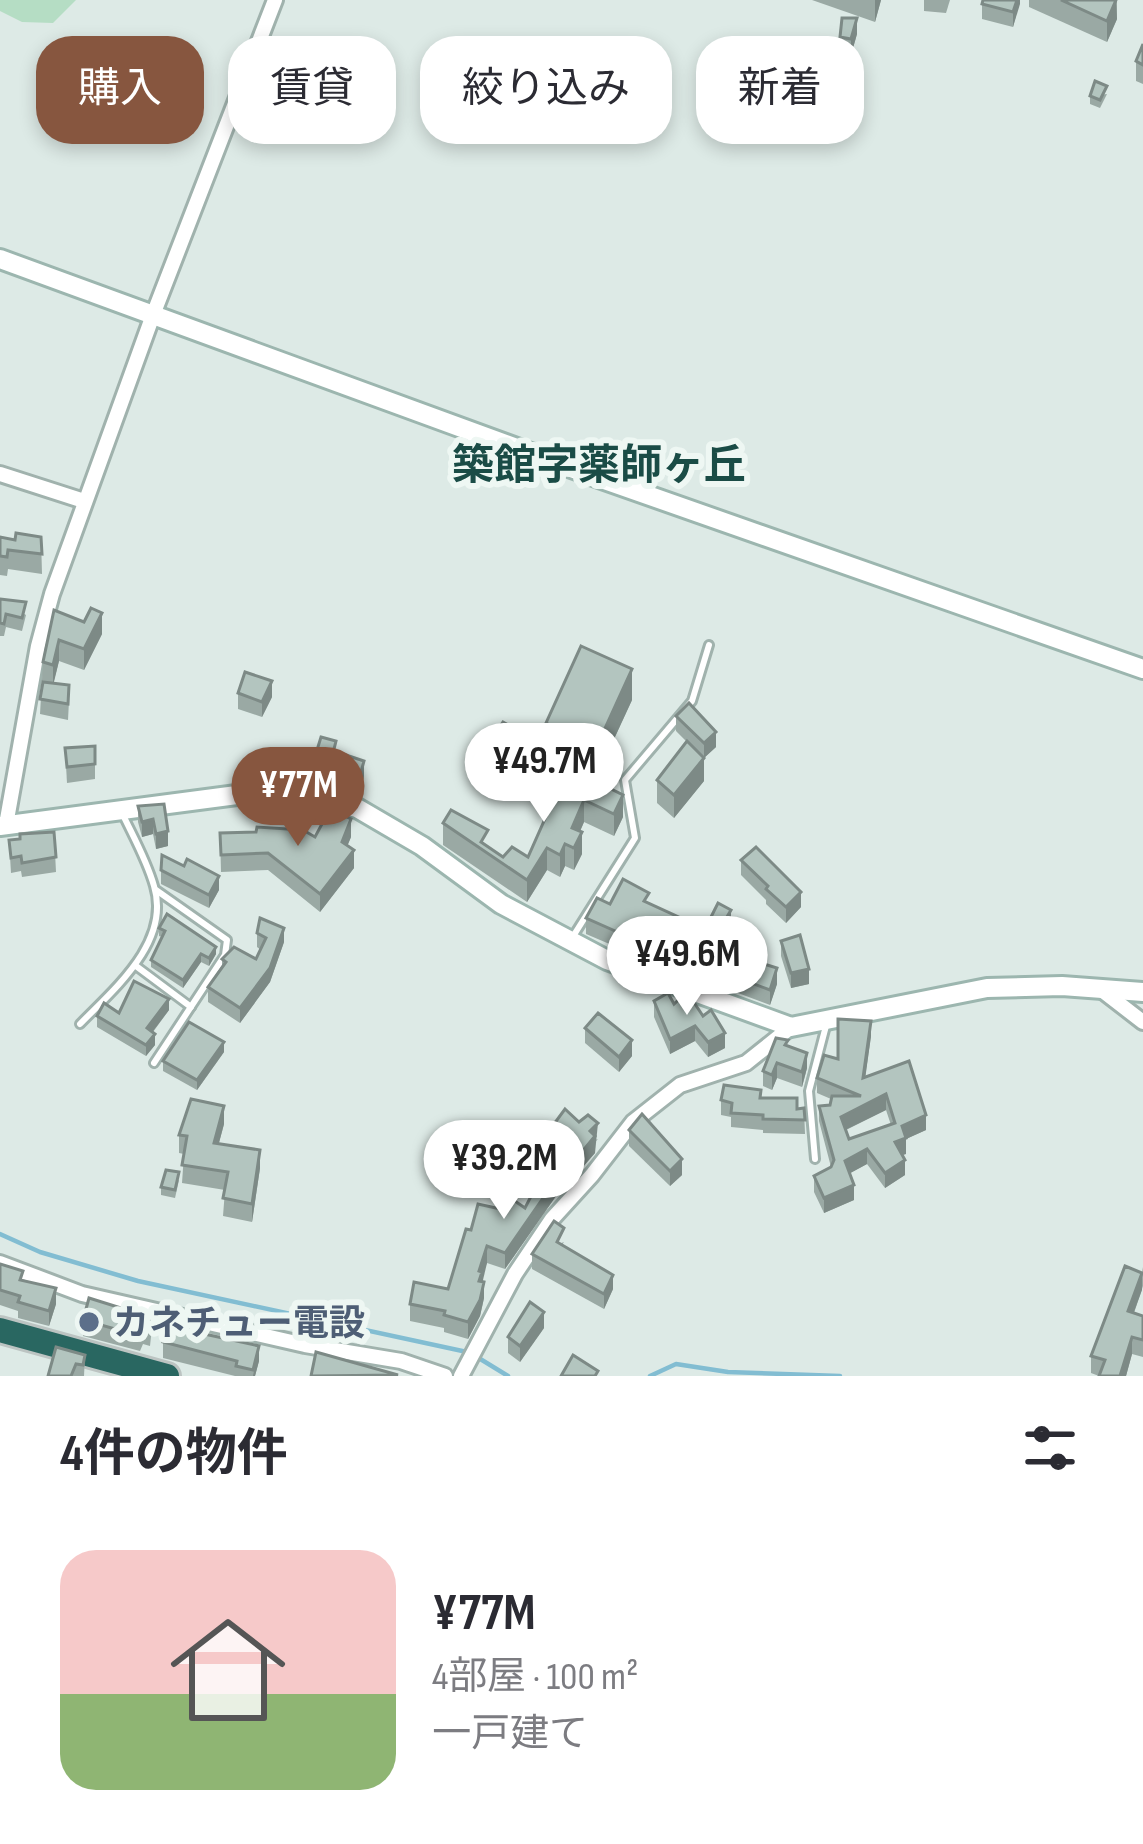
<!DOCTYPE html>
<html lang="ja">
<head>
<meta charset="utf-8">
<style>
	body { margin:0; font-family:"Sofia Sans Condensed","Noto Sans JP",sans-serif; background:#f7f7f7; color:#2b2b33; height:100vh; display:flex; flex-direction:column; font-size:45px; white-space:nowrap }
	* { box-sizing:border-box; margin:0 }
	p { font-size:39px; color:#7c7c81 }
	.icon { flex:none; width:66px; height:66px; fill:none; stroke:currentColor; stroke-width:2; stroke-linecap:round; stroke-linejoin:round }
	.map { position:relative; height:1376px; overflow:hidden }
	.sheet { display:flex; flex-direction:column; background:#fff; flex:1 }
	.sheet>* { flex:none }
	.top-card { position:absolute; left:36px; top:36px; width:1071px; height:108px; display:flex; gap:24px }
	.price { position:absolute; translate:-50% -102px; padding:0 27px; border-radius:42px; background:#fff; color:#222; font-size:39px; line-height:78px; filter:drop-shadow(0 3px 6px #0008) }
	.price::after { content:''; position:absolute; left:50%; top:72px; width:36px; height:27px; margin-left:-18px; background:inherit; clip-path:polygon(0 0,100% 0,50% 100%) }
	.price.on { background:#87563f; color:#fff }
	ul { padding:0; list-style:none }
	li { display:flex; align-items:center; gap:36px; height:300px; padding:0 60px }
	li span { display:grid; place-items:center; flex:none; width:336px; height:240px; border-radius:36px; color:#555 }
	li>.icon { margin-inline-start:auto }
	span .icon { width:144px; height:144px; fill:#fffc; stroke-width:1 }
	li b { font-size:51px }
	h2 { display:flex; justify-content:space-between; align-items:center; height:144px; padding:0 60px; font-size:51px }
	.chip { padding:0 42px; border-radius:36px; background:#fff; box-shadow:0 6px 18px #0003; font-size:42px; line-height:108px }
	.chip.on { background:#87563f; color:#fff }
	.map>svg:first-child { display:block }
	.green { fill:#b5ddc4 }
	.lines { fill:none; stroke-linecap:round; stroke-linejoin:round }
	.stream { stroke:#82bdd2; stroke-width:4.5 }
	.lane-casing { stroke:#a0b2ad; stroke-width:12 }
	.street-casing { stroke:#a0b2ad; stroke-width:20 }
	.secondary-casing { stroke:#9cb6af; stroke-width:24 }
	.highway-casing { stroke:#bcc4c2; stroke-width:30 }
	.lane { stroke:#fff; stroke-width:6 }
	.street { stroke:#fff; stroke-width:14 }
	.secondary { stroke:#fff; stroke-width:18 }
	.highway { stroke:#296761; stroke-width:24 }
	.wall { fill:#9aa9a4; fill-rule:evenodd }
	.shaded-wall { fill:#7d8a86 }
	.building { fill:#b3c5bf; stroke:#7d8a86; stroke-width:3; fill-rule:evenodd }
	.service-dot { fill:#5c6f8a; stroke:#eef7f3; stroke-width:4.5 }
	.labels { text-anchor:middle; stroke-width:12; stroke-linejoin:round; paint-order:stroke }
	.service-label { font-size:36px; font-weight:bold; fill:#4e5e75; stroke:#eef7f3; text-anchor:start }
	.quarter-label { font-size:42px; font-weight:bold; fill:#1a4c46; stroke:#eef7f3 }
</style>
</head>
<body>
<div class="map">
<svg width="1143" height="1376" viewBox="0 0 1143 1376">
	<rect width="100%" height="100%" fill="#ddeae6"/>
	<polygon class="green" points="0,0 76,0 53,23 22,22 0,11"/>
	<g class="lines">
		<g class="stream">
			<polyline points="0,1234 40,1252 138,1281 467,1352"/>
			<polyline points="477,1357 508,1376"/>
			<polyline points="650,1376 676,1364 728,1372 840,1376"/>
		</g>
		<defs>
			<g id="lane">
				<polyline points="572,938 635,838 625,780 692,701 709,645"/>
				<polyline points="136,966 191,1007"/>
				<path d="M80 1024C114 989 171 942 154 886 147 861 134 838 123 815"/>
				<polyline points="154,1063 225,955 227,940 156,890"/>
				<polyline points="815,1159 809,1091 827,1022"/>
			</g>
			<g id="street">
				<polyline points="0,474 84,501"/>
				<polyline points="6,825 38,646 52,594 153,315 275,0"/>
				<polyline points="1099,988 1143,1022"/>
				<polyline points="0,1263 82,1294 305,1345 401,1361 445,1376"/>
				<polyline points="461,1376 515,1274 552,1219 592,1175 633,1122 680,1085 746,1063 791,1027"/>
			</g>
			<g id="secondary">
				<polyline points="0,259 596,477 1143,669"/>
				<polyline points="0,826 252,793 305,796 357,808 422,846 501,904 607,960 791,1027 987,988 1062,986 1143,992"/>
			</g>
			<polyline id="highway" points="0,1330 167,1376"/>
		</defs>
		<use href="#lane" class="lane-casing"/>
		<use href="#street" class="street-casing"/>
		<use href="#secondary" class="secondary-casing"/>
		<use href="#highway" class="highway-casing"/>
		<use href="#lane" class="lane"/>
		<use href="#street" class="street"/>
		<use href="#secondary" class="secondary"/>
		<use href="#highway" class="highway"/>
	</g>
	<g class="wall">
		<polygon points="812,0 881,0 875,22"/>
		<polygon points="924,0 950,0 946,13 924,11"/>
		<polygon points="1020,0 1013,27 982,19 982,4"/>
		<polygon points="1029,0 1117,0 1117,19 1107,42 1029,7"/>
		<polygon points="857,34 851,55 840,52 840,37"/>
		<polygon points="1143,44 1143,84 1136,81 1136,61"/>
		<polygon points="1107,94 1100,108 1090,104 1090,96"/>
		<polygon points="0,537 15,540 41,537 42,574 8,569 7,576 0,575"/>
		<polygon points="0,599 26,615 22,631 6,627 4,636 0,636"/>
		<polygon points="54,610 102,634 84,670 59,661 53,684 69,701 68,720 40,714 43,662"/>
		<polygon points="238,693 272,697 262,717 238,709"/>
		<polygon points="632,700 596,778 546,754 546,723"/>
		<polygon points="676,716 716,747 704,758 704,781 674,818 657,803 657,780 687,742 676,731"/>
		<polygon points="497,731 515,736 510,747 497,739"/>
		<polygon points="95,746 95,779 67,783 65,748"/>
		<polygon points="317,750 336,751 364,776 359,795 329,788 329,772 332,761 317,758"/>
		<polygon points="564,776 623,817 614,836 584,822 580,831 582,854 574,870 565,866 560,877 547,870 527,902 443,845 443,823 488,846 503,857 528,857"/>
		<polygon points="138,806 168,831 168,846 156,849 153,834 142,837 138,822"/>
		<polygon points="54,832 56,872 22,877 21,871 11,873 9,840"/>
		<polygon points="256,832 315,837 351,837 347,846 354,868 320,912 268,870 221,872 220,833"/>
		<polygon points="741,860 801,907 786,923 766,904 766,900 741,875"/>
		<polygon points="161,870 219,890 209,908 161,884"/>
		<polygon points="649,903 705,929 731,926 724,937 736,955 777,984 770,1005 730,990 730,981 661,950 656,957 643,949 640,957 586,934 586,918 610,904"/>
		<polygon points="159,928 216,954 209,966 201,962 183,988 151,967 151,960 162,937 159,936"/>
		<polygon points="257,933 284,942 270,982 240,1023 208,1002 208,987 222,968 222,959 256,959 261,950 257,947"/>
		<polygon points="781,941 809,984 791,988 781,956"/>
		<polygon points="654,1001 674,1004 725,1048 708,1057 695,1041 670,1054 654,1017"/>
		<polygon points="169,1010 153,1032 155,1045 146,1056 97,1027 97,1016"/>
		<polygon points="585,1028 632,1056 619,1072 585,1043"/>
		<path d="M871 1036 865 1078 926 1130 906 1139V1154L902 1155 905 1175 885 1188 867 1164 850 1173 854 1200 824 1213 814 1192V1176L831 1167 819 1121V1106L830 1105 831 1099 817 1093V1078L838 1059ZM886 1110 891 1125 849 1139 846 1130Z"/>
		<polygon points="788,1046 807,1068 802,1087 777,1078 772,1090 763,1086 763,1071"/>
		<polygon points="224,1052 197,1090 163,1071 163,1061"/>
		<polygon points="761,1098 797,1109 804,1108 805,1134 763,1133 763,1130 731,1127 731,1117 721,1115 721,1100"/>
		<polygon points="224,1124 219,1143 260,1168 252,1222 223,1216 225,1190 182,1183 184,1154 179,1153 179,1135"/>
		<polygon points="629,1130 682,1175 670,1186 629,1146"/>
		<polygon points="598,1139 595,1142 595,1153 581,1169 577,1166 505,1269 487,1263 482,1276 484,1298 480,1316 468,1339 444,1332 444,1328 410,1321 410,1304 448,1289 471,1230 505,1210 525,1208 536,1186 526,1178 526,1162"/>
		<polygon points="179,1180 175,1198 161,1195 161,1187"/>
		<polygon points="564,1242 562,1245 613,1289 604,1309 532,1269 532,1254"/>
		<polygon points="0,1264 56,1304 49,1326 18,1318 18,1311 0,1305"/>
		<polygon points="1143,1267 1143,1286 1134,1313 1143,1316 1143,1357 1132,1354 1126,1376 1099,1376 1091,1373 1091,1356 1142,1273"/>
		<polygon points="153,1318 150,1346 143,1344 140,1351 83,1336 83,1320"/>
		<polygon points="544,1328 520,1362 508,1353 508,1337"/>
		<polygon points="181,1331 204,1334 259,1361 255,1376 235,1376 163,1358 163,1342"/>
		<polygon points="85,1355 84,1376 48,1376"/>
	</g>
	<g class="shaded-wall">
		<polygon points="875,0 881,0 875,22"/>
		<polygon points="1017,0 1020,0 1020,4 1013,27 1013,12"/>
		<polygon points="1116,0 1117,19 1107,42 1107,21"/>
		<polygon points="857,18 857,34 851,55 851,39"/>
		<polygon points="102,613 102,634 84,670 84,649"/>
		<polygon points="59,640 59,661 53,686 53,665"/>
		<polygon points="632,669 632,700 596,778 596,748"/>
		<polygon points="272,681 272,697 262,717 262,702"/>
		<polygon points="716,732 716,747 704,758 704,781 674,818 674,795 704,758 704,743"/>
		<polygon points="364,761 364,776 359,795 359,779"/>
		<polygon points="623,795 623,817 614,836 614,814"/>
		<polygon points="584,800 584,822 572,850 572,828"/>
		<polygon points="153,819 153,834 142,837 142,822"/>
		<polygon points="351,819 351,837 342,859 342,842"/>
		<polygon points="168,831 168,846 156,849 156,834"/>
		<polygon points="582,832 582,854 574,870 574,848"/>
		<polygon points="565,844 565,866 560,877 560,855"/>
		<polygon points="547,848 547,870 527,902 527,880"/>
		<polygon points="354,850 354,868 320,912 320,894"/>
		<polygon points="219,876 219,890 209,908 209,895"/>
		<polygon points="801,892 801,907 786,923 786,907"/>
		<polygon points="731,910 731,926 717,949 717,934"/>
		<polygon points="284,928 284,942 270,982 240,1023 240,1008"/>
		<polygon points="643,934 643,949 640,957 640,942"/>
		<polygon points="661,934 661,950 656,957 656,942"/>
		<polygon points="216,947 216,954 209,966 209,958"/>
		<polygon points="201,954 201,962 183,988 183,980"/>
		<polygon points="777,968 777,984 770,1005 770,990"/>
		<polygon points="809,969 809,984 791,988 791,973"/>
		<polygon points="169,999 169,1010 147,1039 147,1028"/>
		<polygon points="871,1021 871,1036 863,1094 863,1078"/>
		<polygon points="695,1026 695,1041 670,1054 670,1039"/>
		<polygon points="725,1033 725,1048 708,1057 708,1042"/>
		<polygon points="155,1034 155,1045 146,1056 146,1045"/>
		<polygon points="632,1040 632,1056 619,1072 619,1057"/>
		<polygon points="224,1042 224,1052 197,1090 197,1080"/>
		<polygon points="807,1053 807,1068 802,1087 802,1072"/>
		<polygon points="777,1063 777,1078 772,1090 772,1075"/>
		<polygon points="886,1094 886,1110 841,1132 841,1117"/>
		<polygon points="224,1106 224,1124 214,1161 214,1143"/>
		<polygon points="926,1115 926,1130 906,1139 906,1154 895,1157 895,1142 902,1126"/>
		<polygon points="598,1123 595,1153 581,1169 581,1153 590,1131"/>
		<polygon points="577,1149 577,1166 505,1269 505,1253"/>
		<polygon points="867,1149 867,1164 845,1176 845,1161"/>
		<polygon points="260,1150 260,1168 252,1222 252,1204"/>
		<polygon points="682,1159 682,1175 670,1186 670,1171"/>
		<polygon points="905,1160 905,1175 885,1188 885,1173"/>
		<polygon points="854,1185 854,1200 824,1213 824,1198"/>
		<polygon points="487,1246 487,1263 479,1297 479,1271"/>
		<polygon points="1142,1273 1142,1290 1128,1328 1128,1311"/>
		<polygon points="613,1275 613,1289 604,1309 604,1294"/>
		<polygon points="484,1282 484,1298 480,1316 468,1339 468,1322"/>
		<polygon points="56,1288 56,1304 49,1326 49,1311"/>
		<polygon points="544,1312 544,1328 520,1362 520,1346"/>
		<polygon points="1132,1337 1132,1354 1126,1376 1120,1376"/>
		<polygon points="259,1346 259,1361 255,1376 253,1376"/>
	</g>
	<g class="building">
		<polygon points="983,0 1017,0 1013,12 982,4"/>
		<polygon points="1061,0 1116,0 1107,21"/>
		<polygon points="842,18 857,18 851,39 840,37"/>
		<polygon points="1143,44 1143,65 1136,61"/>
		<polygon points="1095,81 1107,86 1100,100 1090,96"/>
		<polygon points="16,533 41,537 42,554 8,550 7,557 0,556 0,537 15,540"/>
		<polygon points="0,599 26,602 22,618 6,614 4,624 0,623"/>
		<polygon points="91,608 102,613 84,649 59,640 53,665 43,662 54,610 84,622"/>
		<polygon points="581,646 632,669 596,748 546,723"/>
		<polygon points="245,672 272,681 262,702 238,693"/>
		<polygon points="43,682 69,685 68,704 40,699"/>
		<polygon points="689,703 716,732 704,743 676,716"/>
		<polygon points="503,722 515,729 510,739 497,731"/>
		<polygon points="321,737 336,741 333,753 317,750"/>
		<polygon points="687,741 704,758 674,795 657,780"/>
		<polygon points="95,746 95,764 67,767 65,748"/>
		<polygon points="334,751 364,761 359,779 329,772"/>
		<polygon points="564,776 598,791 601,784 623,795 614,814 584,800 572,828 582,832 574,848 565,844 560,855 547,848 527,880 443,823 451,810 488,830 481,842 503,857 512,847 528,857"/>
		<polygon points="164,804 168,831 156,834 153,819 142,822 138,806"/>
		<polygon points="330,809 351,819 342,842 354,850 320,894 268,853 221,855 220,833 256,832 257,827 303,830 315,837"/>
		<polygon points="54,832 56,857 22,863 21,856 11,858 9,840 20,839 20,834"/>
		<polygon points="756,847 801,892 786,907 766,889 768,886 741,860"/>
		<polygon points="162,855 184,866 187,859 219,876 209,895 161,870"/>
		<polygon points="623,879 649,893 644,901 705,929 718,903 731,910 717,934 736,944 732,954 777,968 770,990 730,975 732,967 661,934 656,942 643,934 640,942 586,918 597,898 610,904"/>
		<polygon points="167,914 216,947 209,958 201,954 183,980 151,960 165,931 159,928"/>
		<polygon points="260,918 284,928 270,968 240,1008 208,987 226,962 222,959 234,947 256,959 266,938 257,933"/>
		<polygon points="800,935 809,969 791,973 781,941"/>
		<polygon points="134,981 169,999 147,1028 155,1034 146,1045 97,1016 104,1003 119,1013"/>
		<polygon points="687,992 703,1016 711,1010 725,1033 708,1042 695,1026 670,1039 654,1001 668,993 674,1004"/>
		<polygon points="598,1013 632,1040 619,1057 585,1028"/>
		<path d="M838 1019 871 1021 863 1078 909 1061 926 1115 902 1126 906 1138 895 1142 905 1160 885 1173 867 1149 845 1161 854 1185 824 1198 814 1176 831 1167 834 1160 819 1106 830 1105 832 1096H861L817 1078 824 1055 838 1059ZM886 1094 895 1123 849 1139 841 1117Z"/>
		<polygon points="189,1022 224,1042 197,1080 163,1061"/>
		<polygon points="776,1038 788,1040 785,1045 807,1053 802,1072 777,1063 772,1075 763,1071"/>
		<polygon points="724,1085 761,1090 760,1098 797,1098 797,1109 804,1108 805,1120 763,1119 763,1115 731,1113 732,1103 721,1100"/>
		<polygon points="191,1099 224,1106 214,1143 260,1150 252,1204 223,1198 228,1172 182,1165 187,1136 179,1135"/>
		<polygon points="565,1109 579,1122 588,1115 598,1123 590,1131 595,1136 581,1153 577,1149 505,1253 487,1246 479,1271 482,1272 479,1281 484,1282 480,1300 468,1322 444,1315 445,1311 410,1304 414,1282 448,1289 466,1229 471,1230 478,1204 505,1210 512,1199 525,1208 542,1175 526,1162"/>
		<polygon points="642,1114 682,1159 670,1171 629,1130"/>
		<polygon points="166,1170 179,1172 175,1190 161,1187"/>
		<polygon points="554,1221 564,1228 557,1242 613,1275 604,1294 532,1254"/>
		<polygon points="0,1264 23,1271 20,1280 56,1288 49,1311 18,1302 20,1296 0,1290"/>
		<polygon points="1125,1266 1142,1273 1128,1311 1143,1316 1143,1340 1132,1337 1120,1376 1099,1376 1105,1360 1091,1356"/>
		<polygon points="89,1298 153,1318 150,1331 143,1329 140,1336 83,1320"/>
		<polygon points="530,1302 544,1312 520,1346 508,1337"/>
		<polygon points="185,1313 204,1318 200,1333 259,1346 253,1370 236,1366 237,1361 163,1342 167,1327 181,1331"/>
		<polygon points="56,1347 85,1355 83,1365 76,1364 71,1376 48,1376"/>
		<polygon points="316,1352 398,1375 311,1376"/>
		<polygon points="573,1355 598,1371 595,1376 561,1376"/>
	</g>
	<circle class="service-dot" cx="89" cy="1322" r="12"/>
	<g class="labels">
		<g class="service-label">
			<text x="113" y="1335">カネチュー電設</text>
		</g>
		<g class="quarter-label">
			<text x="599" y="479">築館字薬師ヶ丘</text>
		</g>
	</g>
</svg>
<b class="price" style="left:544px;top:825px">¥49.7M</b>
<b class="price on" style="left:298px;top:849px">¥77M</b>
<b class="price" style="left:687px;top:1018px">¥49.6M</b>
<b class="price" style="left:504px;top:1222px">¥39.2M</b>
<div class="top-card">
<a class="chip on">購入</a>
<a class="chip">賃貸</a>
<a class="chip">絞り込み</a>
<a class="chip">新着</a>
</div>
</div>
<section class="sheet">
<h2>4件の物件<svg class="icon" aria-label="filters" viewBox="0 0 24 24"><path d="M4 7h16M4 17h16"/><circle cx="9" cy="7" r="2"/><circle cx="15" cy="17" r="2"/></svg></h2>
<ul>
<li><span style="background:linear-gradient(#f6c9c9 60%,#8fb573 0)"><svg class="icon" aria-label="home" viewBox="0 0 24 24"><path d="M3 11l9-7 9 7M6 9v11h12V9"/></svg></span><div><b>¥77M</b><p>4部屋 · 100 m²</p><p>一戸建て</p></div></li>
</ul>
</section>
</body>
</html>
